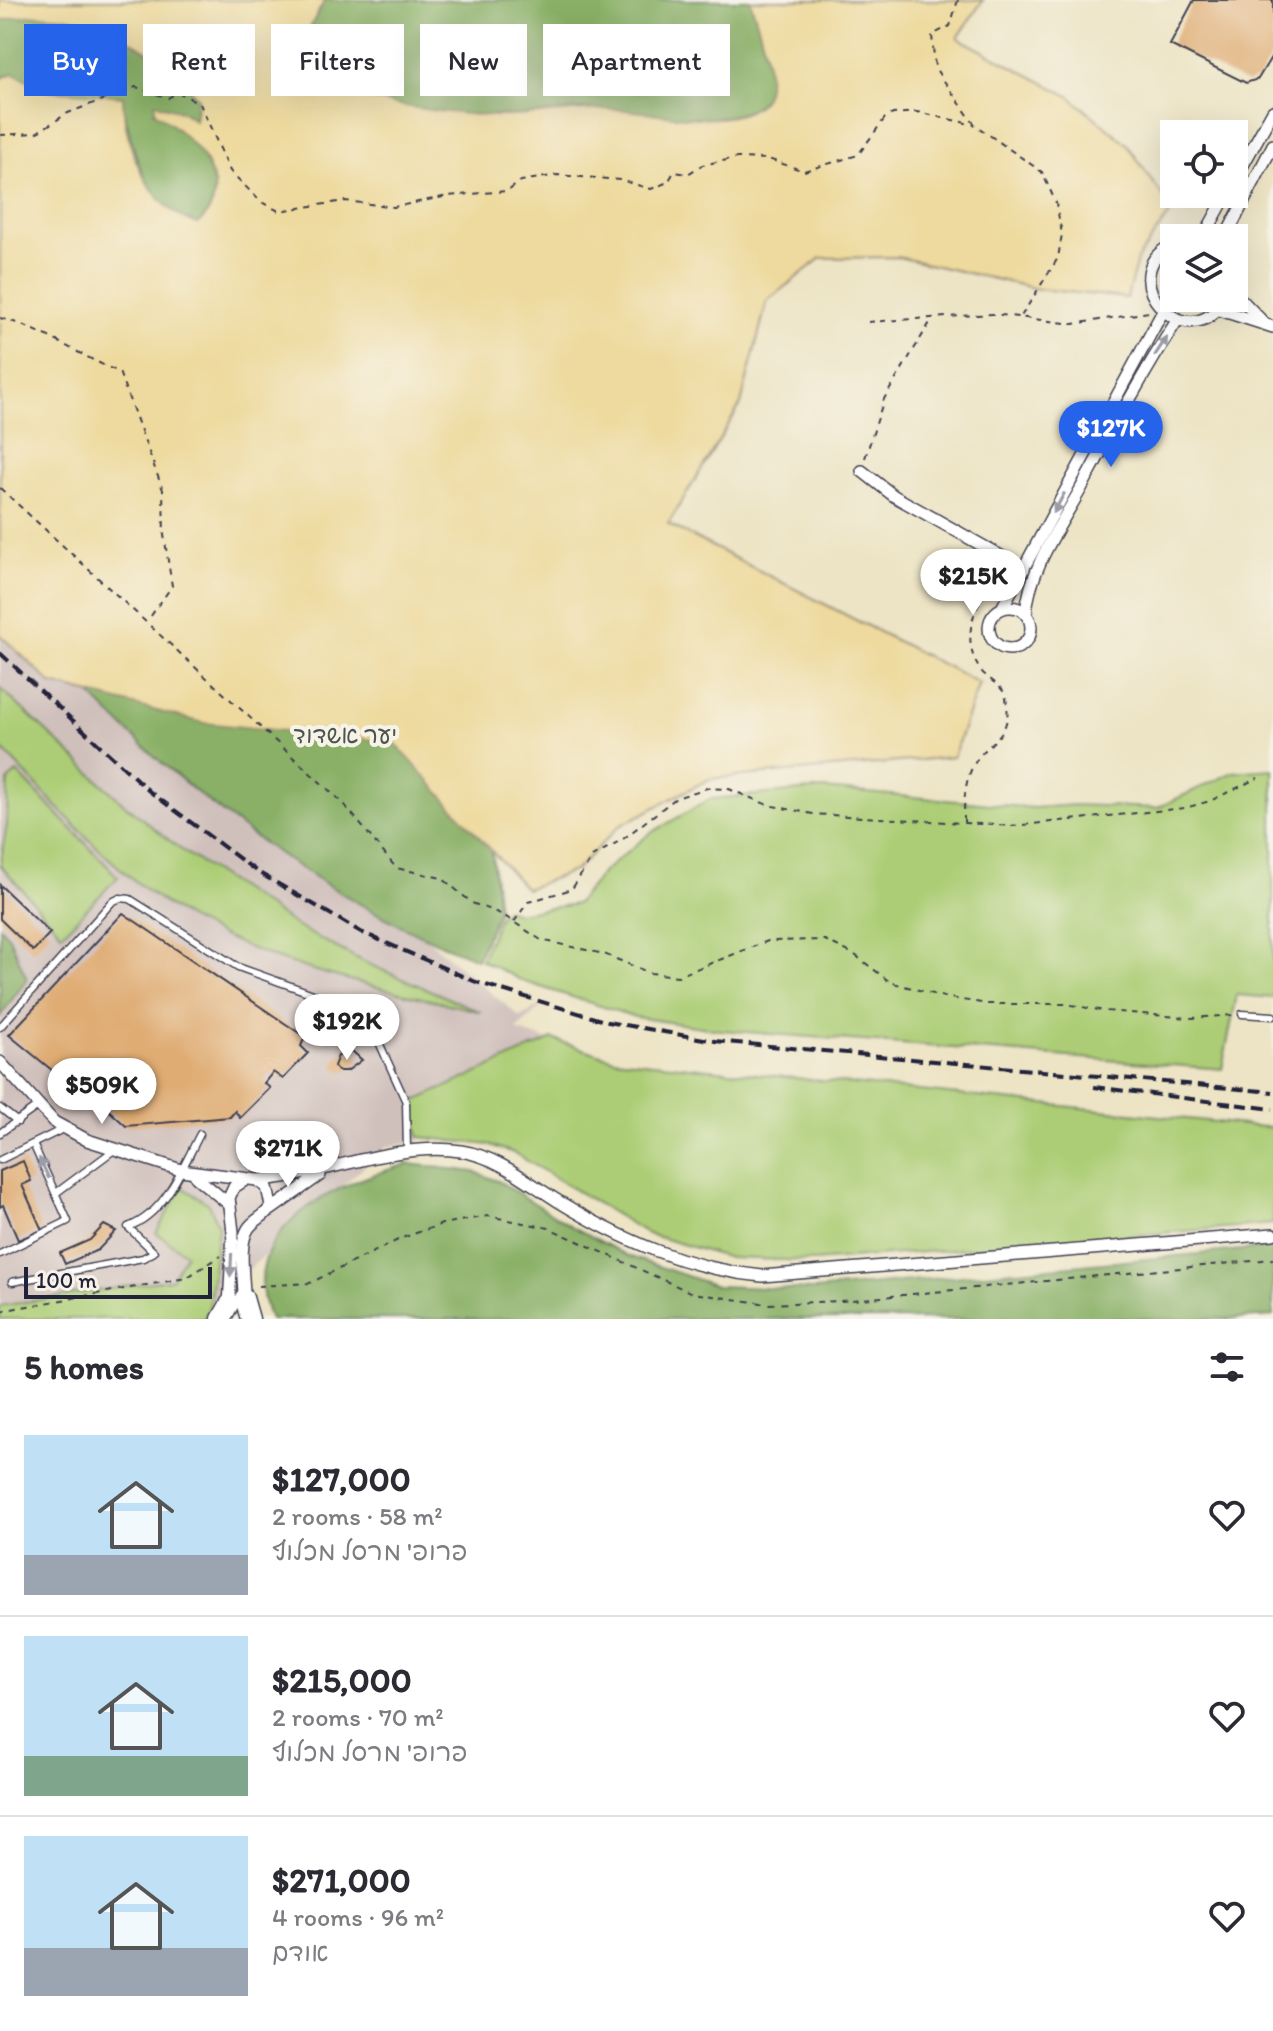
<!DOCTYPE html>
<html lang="en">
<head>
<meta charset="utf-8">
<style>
	body { margin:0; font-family:Itim,"Playpen Sans Hebrew",sans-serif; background:#f2f2f3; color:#2b2b33; height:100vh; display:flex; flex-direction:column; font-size:30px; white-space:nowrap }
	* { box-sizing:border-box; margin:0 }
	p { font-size:26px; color:#7c7c81 }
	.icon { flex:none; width:44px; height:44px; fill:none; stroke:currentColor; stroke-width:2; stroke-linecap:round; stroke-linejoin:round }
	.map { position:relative; height:1319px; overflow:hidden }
	.sheet { display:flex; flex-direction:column; background:#fff; flex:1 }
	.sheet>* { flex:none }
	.hud { position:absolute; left:24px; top:24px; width:800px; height:72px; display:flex; gap:16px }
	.buttons { position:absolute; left:1160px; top:120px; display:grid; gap:16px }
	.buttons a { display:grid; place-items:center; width:88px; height:88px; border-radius:0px; background:#fff; box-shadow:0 8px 32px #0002; font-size:40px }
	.scale { position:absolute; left:24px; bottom:20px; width:188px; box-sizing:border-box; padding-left:8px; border:4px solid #22223b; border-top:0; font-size:22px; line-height:28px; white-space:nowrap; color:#22223b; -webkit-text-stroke:6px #f7f3e8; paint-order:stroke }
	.price { position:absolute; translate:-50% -68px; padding:0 18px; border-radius:28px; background:#fff; color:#222; font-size:26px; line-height:52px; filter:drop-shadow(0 2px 4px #0008) }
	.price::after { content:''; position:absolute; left:50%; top:48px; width:24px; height:18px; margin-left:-12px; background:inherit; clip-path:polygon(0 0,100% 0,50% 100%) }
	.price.on { background:#2563eb; color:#fff }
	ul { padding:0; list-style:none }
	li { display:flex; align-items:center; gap:24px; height:200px; padding:0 24px }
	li+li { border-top:2px solid #e1e1e2 }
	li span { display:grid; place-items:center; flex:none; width:224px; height:160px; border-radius:0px; color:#555 }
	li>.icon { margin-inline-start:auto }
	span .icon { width:96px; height:96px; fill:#fffc; stroke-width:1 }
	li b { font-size:34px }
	h2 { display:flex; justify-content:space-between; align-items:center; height:96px; padding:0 24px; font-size:34px }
	.tag { padding:0 28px; border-radius:0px; background:#fff; box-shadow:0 8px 32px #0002; font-size:28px; line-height:72px }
	.tag.on { background:#2563eb; color:#fff }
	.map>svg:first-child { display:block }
	.industrial { fill:#d0c0bc }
	.green { fill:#accd75; stroke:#677858; stroke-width:2 }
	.forest { fill:#89b066; stroke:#566950; stroke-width:2 }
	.sand { fill:#eeda9e; stroke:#887e6c; stroke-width:2 }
	.building { fill:#dfac73 }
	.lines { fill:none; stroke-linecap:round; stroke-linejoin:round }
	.service-casing { stroke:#403f50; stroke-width:9 }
	.minor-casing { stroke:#403f50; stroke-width:14 }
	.trunk-casing { stroke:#403f50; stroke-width:21 }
	.path { stroke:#403f50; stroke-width:2; stroke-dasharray:6 6; stroke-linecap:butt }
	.service { stroke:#fff; stroke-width:6 }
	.minor { stroke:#fff; stroke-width:11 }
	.trunk { stroke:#fff; stroke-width:18 }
	.rail { stroke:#22223b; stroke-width:4; stroke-dasharray:12 6; stroke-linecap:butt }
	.oneway { fill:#9c9ca7 }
	.labels { text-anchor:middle; stroke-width:8; stroke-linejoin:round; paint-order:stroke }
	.park-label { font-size:24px; fill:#4b554c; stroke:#f7f3e8 }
</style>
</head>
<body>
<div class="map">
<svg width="1273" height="1319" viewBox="0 0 1273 1319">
	<rect width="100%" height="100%" fill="#f7f3e8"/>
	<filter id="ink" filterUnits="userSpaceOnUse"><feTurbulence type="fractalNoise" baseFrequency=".0125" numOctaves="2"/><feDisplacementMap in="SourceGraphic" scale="16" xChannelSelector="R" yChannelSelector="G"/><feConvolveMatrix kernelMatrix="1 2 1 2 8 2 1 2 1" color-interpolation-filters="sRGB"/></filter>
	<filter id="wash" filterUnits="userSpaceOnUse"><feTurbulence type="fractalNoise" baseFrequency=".006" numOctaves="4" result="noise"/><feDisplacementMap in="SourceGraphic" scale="32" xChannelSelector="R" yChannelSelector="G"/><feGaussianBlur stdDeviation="1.8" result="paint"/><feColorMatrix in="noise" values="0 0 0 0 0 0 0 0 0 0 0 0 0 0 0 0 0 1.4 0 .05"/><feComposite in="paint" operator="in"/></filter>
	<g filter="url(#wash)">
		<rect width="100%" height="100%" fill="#ede4c5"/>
		<polygon class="industrial" points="0,582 520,1017 545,1003 516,1030 548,1040 458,1081 417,1118 419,1143 387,1146 193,1319 0,1319"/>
		<g class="green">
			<path d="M0 688 125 805 183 851 301 929 366 963 481 1012C380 987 273 969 183 915 112 872 57 805 0 747Z"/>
			<polygon points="1273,769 1273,998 1237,995 1222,1069 721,1030 635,1017 525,982 481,960 499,916 507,909 517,913 576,904 603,872 649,834 710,799 824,789 1034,808 1075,805 1157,808 1233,772"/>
			<polygon points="17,772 118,877 62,934 0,865 7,825 8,781"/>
			<polygon points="552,1039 614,1059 1273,1128 1273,1224 814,1261 729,1258 648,1234 514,1153 490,1145 419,1137 413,1102"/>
			<polygon points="182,1187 209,1204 218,1226 209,1307 204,1319 0,1319 0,1306 171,1279 186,1254 156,1233"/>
		</g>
		<g class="forest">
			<path d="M325 0H750C757 21 778 82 763 100 731 136 628 109 584 109 570 109 556 113 542 115 488 118 356 112 316 75 311 70 307 59 304 53L312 24Z"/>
			<path d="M54 6C121 25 152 46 198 98L195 121 183 112H155C190 136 240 184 198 224 142 206 133 150 122 99 84 92 47 96 14 73L0 78V21L25 8Z"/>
			<path d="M465 593 498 911 477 959C366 917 258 846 168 768 128 734 92 695 54 659Z"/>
			<polygon points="0,927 9,937 27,979 0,1016"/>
			<path d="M409 1164 475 1172 500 1182 573 1227 628 1256 716 1286 814 1290 1273 1247V1316L1225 1319H270C232 1228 339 1182 409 1164Z"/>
		</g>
		<path class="sand" d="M0 0H325C317 15 305 32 305 50 303 103 458 114 495 116 534 117 571 109 610 109 650 109 734 135 763 100 778 81 757 21 750 0H983L958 38 1069 96 1127 144 1172 210 1137 260 1127 298 1038 289 898 257 821 258 767 301 741 404 668 524 979 683 953 757 709 779 619 826 576 870 526 889 394 742 204 723 52 684 0 635V79L14 73 47 90 123 96C124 146 147 208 198 224 241 185 190 136 155 112V103L183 112 195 121 198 98C148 41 78 0 0 21Z"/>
		<g id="blocks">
			<g class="building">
				<polygon points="1194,0 1273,0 1273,54 1258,79 1246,83 1170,45"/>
				<polygon points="0,885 50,933 33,951 0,919"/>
				<polygon points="123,913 305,1037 301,1046 308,1053 283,1079 273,1072 264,1083 270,1088 240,1118 235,1111 230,1117 126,1126 68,1073 64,1080 9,1035"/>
				<polygon points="352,1051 362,1060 347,1071 338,1071 334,1066 338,1056"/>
				<polygon points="23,1161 31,1181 22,1185 42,1230 18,1240 3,1205 0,1207 0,1171"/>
				<polygon points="104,1225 116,1231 98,1250 65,1264 60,1253 90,1240"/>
			</g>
		</g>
	</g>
	<g filter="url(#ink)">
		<use href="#blocks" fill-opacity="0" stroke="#403f50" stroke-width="2"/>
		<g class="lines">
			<defs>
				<g id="service">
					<polyline points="1242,1014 1273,1016"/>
					<polyline points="0,1027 112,902 120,898 130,899 238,967 352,1008 367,1018 373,1029 406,1102 407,1151"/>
					<polyline points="0,1108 18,1122"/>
					<polyline points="0,1133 38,1106"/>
					<polyline points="0,1160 65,1128"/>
					<polyline points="56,1193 114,1150"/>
					<polyline points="0,1254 68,1221 33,1144"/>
					<path d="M12 1282 143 1258 154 1252 128 1227C166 1213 182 1168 200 1134"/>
				</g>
				<g id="minor">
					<polyline points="1234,181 1273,111"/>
					<polyline points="1203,238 1227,194"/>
					<polyline points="1225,238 1273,145"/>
					<path d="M1174 244C1108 274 1188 364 1225 298"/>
					<polyline points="1234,292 1263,322"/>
					<polyline points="1217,309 1273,327"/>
					<polyline points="862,471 894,496 1024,569"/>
					<circle cx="1010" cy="628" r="21"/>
					<polyline points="1002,608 1163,311"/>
					<path d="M1026 614C1029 568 1061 525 1083 485 1113 429 1143 373 1178 319"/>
					<path d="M0 1062 54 1122 87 1140 181 1170 257 1180 267 1187 271 1206C266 1217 254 1219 248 1229 237 1247 245 1282 244 1302"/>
					<polyline points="196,1177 230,1205"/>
					<path d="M257 1180C325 1176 395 1141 461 1151 499 1157 527 1182 558 1201 622 1240 687 1269 762 1276L1273 1234"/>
					<polyline points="269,1211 320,1175"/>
					<polyline points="229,1306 233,1232 229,1198 234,1187 245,1180"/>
				</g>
				<g id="trunk">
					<polyline points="244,1298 250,1319"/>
					<polyline points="221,1319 230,1303"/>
				</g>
			</defs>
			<use href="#service" class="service-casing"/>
			<use href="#minor" class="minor-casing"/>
			<use href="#trunk" class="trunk-casing"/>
			<g class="path">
				<polyline points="958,0 950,26 932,35 935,68 975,125 1042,172 1056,203 1062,234 1058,258 1020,318"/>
				<polyline points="0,135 36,133 68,113 136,87 168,98 178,92 200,104 230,171 261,202 279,211 345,201 394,207 448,196 508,191 521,181 557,175 620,180 651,189 668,182 674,172 688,174 702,165 737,158 768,159 804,171 858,155 885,118 893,114 917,112 975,125"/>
				<path d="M0 318C39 327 80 356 119 372L163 490 164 535 172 586 148 620"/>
				<polyline points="868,322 993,314 1074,324 1149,312"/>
				<polyline points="865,458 884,399 931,321"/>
				<polyline points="0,488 344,804 396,868 442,878 472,903 503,915 541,940 604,954 650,973 678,976 768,941 825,940 855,955 890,982 944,997 987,1004 1065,1004 1105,1011 1191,1018 1234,1015"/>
				<path d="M964 822C964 803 964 783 973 766 988 738 1016 738 1005 694 999 683 985 678 979 668 963 643 971 612 987 590L997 591"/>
				<polyline points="514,922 528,902 572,889 592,857 623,839 676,798 707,788 729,789 768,805 813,814 1013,826 1185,808 1210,801 1258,778"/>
				<polyline points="258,1286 310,1283 402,1238 442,1224 488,1216 549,1228 692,1293 768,1304 841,1301 1273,1259"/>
				<polyline points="0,1311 186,1278 221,1256"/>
			</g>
			<use href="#service" class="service"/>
			<use href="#minor" class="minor"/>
			<use href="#trunk" class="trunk"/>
			<g class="rail">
				<polyline points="0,653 149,791 256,871 361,932 476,982 608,1022 715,1041 1273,1092"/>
				<polyline points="1094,1087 1273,1109"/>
			</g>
		</g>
		<defs><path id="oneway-solid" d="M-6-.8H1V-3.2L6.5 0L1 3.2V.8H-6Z" transform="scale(2)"/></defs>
		<g class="oneway">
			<use href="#oneway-solid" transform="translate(1161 346) rotate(-57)"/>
			<use href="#oneway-solid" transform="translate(1059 503) rotate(118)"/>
			<use href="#oneway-solid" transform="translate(44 1168) rotate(-115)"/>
			<use href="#oneway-solid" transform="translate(231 1265) rotate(93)"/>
		</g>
	</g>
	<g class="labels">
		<g class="park-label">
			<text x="345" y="743">יער אשדוד</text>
		</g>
	</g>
</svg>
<div class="buttons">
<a><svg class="icon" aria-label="locate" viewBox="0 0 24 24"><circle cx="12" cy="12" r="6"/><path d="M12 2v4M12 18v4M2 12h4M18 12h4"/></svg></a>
<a><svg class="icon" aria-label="layers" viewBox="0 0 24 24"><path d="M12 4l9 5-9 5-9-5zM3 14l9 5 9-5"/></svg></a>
</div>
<div class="scale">100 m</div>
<b class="price on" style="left:1111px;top:469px">$127K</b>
<b class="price" style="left:973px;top:617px">$215K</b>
<b class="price" style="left:347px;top:1062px">$192K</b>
<b class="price" style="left:102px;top:1126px">$509K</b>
<b class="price" style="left:288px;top:1189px">$271K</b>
<div class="hud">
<a class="tag on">Buy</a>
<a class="tag">Rent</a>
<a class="tag">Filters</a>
<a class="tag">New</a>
<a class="tag">Apartment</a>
</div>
</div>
<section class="sheet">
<h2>5 homes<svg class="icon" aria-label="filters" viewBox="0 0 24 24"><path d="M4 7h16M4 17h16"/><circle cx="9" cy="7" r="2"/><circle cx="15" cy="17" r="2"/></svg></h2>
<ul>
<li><span style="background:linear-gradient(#bfe0f5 75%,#9aa5b1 0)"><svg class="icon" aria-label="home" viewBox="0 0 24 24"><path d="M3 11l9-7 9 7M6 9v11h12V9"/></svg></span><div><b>$127,000</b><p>2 rooms · 58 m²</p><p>פרופ' מרסל מכלוף</p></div><svg class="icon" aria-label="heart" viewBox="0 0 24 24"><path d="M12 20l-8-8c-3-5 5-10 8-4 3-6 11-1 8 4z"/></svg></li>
<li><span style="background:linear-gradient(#bfe0f5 75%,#7fa58c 0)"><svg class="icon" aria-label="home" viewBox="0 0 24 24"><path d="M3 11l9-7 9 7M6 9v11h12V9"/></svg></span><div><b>$215,000</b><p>2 rooms · 70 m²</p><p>פרופ' מרסל מכלוף</p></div><svg class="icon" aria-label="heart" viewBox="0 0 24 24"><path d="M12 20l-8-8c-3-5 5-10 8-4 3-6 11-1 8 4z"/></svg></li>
<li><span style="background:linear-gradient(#bfe0f5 70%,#9aa5b1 0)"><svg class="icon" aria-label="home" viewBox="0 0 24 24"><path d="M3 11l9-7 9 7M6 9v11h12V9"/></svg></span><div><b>$271,000</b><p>4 rooms · 96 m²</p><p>אודם</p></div><svg class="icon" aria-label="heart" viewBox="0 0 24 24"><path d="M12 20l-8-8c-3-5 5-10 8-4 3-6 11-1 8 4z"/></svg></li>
</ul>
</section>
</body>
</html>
